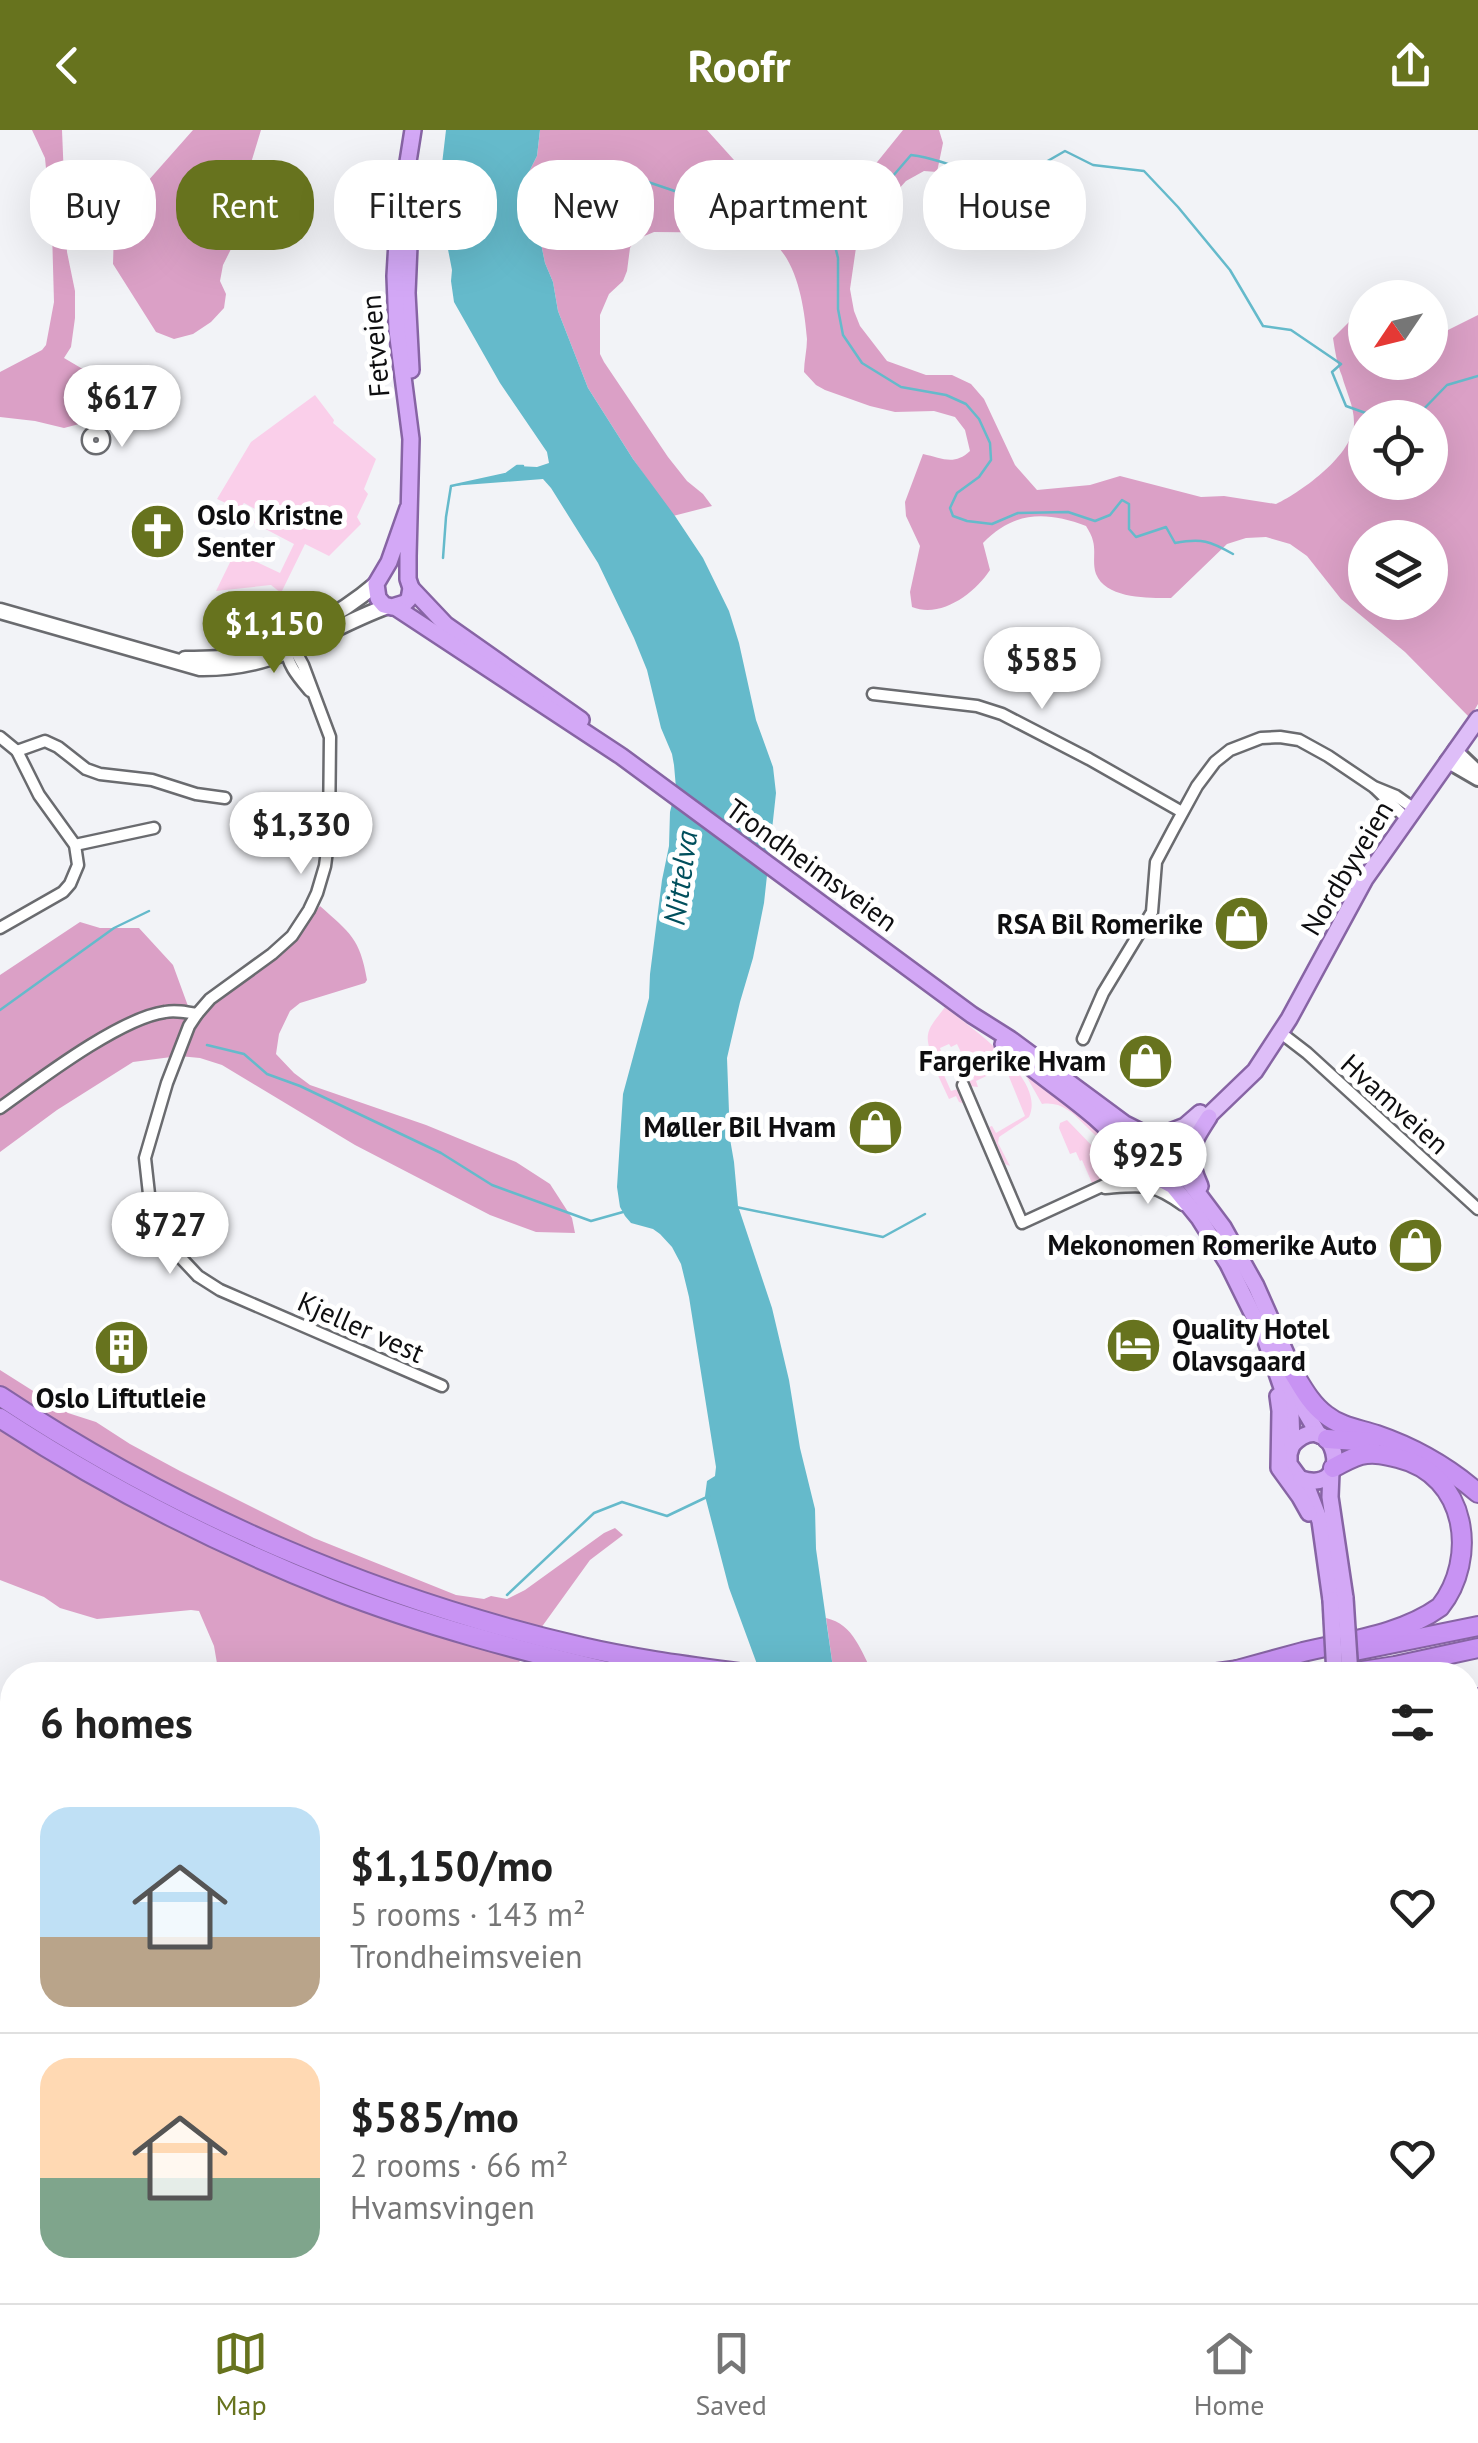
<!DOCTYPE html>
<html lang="en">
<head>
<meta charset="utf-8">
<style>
	body { margin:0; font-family:"PT Sans",sans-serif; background:#f2f2f2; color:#222; height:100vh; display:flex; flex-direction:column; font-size:38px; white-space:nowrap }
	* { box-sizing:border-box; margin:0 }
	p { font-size:32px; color:#767676 }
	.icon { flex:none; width:55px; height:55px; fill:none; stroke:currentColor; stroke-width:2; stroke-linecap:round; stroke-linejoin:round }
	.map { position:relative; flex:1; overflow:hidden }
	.sheet { position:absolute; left:0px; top:1532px; width:1480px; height:642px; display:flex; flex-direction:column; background:#fff; border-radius:40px 40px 0 0; box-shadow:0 10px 40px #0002 }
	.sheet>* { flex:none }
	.hud { position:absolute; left:30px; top:30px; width:1420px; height:90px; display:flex; gap:20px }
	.needle { width:65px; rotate:235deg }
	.fabs { position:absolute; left:1348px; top:150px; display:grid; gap:20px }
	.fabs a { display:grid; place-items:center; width:100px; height:100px; border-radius:50%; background:#fff; box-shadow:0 10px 40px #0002; font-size:50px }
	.price { position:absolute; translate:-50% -85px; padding:0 22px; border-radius:35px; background:#fff; color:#222; font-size:32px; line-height:65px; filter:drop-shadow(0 2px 5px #0008) }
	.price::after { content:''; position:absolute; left:50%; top:60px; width:30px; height:22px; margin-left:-15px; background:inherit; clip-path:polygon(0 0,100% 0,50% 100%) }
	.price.active { background:#67731e; color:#fff }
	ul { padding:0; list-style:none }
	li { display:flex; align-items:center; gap:30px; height:250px; padding:0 40px }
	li+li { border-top:2px solid #e0e0e0 }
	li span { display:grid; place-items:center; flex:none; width:280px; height:200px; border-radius:30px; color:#555 }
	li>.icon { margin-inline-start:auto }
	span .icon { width:120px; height:120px; fill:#fffc; stroke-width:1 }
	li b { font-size:42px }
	h2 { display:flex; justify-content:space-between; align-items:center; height:120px; padding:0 40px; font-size:42px }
	.pill { padding:0 35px; border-radius:40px; background:#fff; box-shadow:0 10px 40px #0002; font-size:35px; line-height:90px }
	.pill.active { background:#67731e; color:#fff }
	header { display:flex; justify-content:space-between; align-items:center; height:130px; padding:0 40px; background:#67731e; color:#fff; font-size:45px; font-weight:700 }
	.dock { display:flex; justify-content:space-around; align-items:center; height:140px; border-top:2px solid #e0e0e0; background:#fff; font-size:28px; color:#767676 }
	.dock a { display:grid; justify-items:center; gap:5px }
	.dock .active { color:#67731e }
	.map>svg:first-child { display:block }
	.green { fill:#facfea }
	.forest { fill:#dba0c6; fill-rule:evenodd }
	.water { fill:#65bacb }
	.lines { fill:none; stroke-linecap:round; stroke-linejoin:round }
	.stream { stroke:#65bacb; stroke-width:2.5 }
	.minor-casing { stroke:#6a6b6f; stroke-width:15 }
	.tertiary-casing { stroke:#6a6b6f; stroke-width:18 }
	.secondary-casing { stroke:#6a6b6f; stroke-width:19 }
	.primary-casing { stroke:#8764a4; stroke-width:20 }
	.trunk-casing { stroke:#8764a4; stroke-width:20 }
	.motorway-casing { stroke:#8764a4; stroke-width:22 }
	.minor { stroke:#fff; stroke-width:10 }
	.tertiary { stroke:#fff; stroke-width:12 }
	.secondary { stroke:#fff; stroke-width:14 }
	.primary { stroke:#debef8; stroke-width:15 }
	.trunk { stroke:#d3a8f6; stroke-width:15 }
	.motorway { stroke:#c893f3; stroke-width:18 }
	.trunk-bridge-casing { stroke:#8764a4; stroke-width:20; stroke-linecap:butt }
	.trunk-bridge { stroke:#d3a8f6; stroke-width:15 }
	.labels { text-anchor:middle; stroke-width:10; stroke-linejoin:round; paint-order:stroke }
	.street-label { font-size:28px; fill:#0e0e10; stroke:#fff }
	.poi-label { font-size:28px; font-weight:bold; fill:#0e0e10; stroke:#fff; text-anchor:end }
	.water-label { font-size:30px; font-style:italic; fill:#004f5c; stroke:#fff }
</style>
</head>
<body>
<header><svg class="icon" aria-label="back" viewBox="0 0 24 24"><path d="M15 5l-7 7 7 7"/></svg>Roofr<svg class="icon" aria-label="share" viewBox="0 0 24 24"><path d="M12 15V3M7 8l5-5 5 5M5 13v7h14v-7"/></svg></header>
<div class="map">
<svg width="1478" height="2173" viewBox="0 0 1478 2173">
	<rect width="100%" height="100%" fill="#f2f3f7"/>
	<g class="green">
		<polygon points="315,265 334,290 333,293 376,329 364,359 368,364 357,387 361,394 329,426 305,414 281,463 271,455 216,461 237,418 243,422 242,425 280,443 294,414 252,392 257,380 244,373 239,379 217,369 251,312"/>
		<path d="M945 877C970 897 1047 949 1029 987L999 1007 998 1013 1010 1036 1005 1034 989 997 992 996 996 1003 1025 986 1005 937 976 951 978 957 969 956 967 953 974 949 957 914 951 917 949 914 940 918 941 921 935 925 951 961 958 959 965 974 959 972 956 966 949 969 928 924 931 922C922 901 933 894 945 877Z"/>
		<path d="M1020 935 1104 1001 1117 1018C1087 1010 1076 969 1042 974Z"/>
		<polygon points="1067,990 1100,1024 1118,1029 1111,1044 1092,1053 1082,1030 1080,1031 1076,1022 1070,1024 1059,998 1060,993"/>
	</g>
	<g class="forest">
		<polygon points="32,0 62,0 67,122 75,161 75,188 71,217 64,228 81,238 107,242 123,273 102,288 64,298 35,291 0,287 0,242 42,220 46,215 54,172 52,101 45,28"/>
		<polygon points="193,0 261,0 240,69 241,99 223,135 220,151 226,164 224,178 211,192 193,204 174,209 156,202 113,134 114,100 124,78"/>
		<path d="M540 0H707L734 30 756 44 822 55 834 62 845 63 861 52 903 0H939L943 13 937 42 924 41 906 51 858 104 850 159 854 181 860 196 887 231 926 245H952L971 254 984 269 1015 335 1037 360 1090 355 1120 346 1201 367 1224 366 1276 374C1303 361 1355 323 1354 292 1354 276 1346 261 1342 246 1337 234 1335 221 1333 208L1350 191 1357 189 1365 197V232H1430V209L1478 185V574L1470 588 1405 522 1341 469 1307 426 1290 414 1266 407 1246 408 1227 414 1171 468C1148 468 1106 469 1096 444 1092 433 1096 422 1093 411 1092 406 1089 401 1086 396 1046 381 1014 381 983 413L990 440C975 463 941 489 912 477L910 462 920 416 906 386 905 372 923 324C942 328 954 336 970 321L965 300 955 287 934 281 895 282 870 276 825 260 816 255 804 242C804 231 807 220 807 209 804 174 796 116 757 103L654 102 635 110 630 118 627 141 623 151 609 164 600 185V224L604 232 668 327 687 351 703 364 712 376 673 386 633 329 588 258 558 181 553 152 545 133 539 104 531 86 558 61C543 65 536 56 528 44L537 26ZM1365 288H1430V352H1365ZM1365 408H1430V472H1365Z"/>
		<path d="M320 776C350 803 360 808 367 850L365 853 300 873 290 881 279 904 276 924 294 943 310 955 426 995 516 1032 550 1054 572 1088 575 1103 536 1102 490 1085 355 1015 222 935 200 928 179 926 133 932 57 980 0 1022V845L80 792 100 798H139L173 835 192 887 252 841 283 824Z"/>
		<polygon points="0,1240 68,1283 96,1292 130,1314 180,1341 314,1408 456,1465 484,1469 491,1466 507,1469 525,1460 604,1403 615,1398 623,1405 590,1430 528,1516 512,1545 219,1545 214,1516 199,1481 191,1480 97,1489 60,1478 44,1467 0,1450"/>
		<path d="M826 1488C854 1494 861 1522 874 1545H834Z"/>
		<polygon points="12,2014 12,2162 474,2163 473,2173 0,2173 0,2017"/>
	</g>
	<g class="water">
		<path d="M446 0H540L537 26 528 44C536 56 543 65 559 61V66L531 86 539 104 545 133 553 152 558 181 588 258 633 329 675 386 703 428 729 481 739 513 756 590 773 637 776 663 764 773 753 828 740 872 727 928 730 1009 734 1032 738 1076 772 1178 789 1250 800 1318 815 1379 816 1419 834 1545H761L729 1458 705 1366 707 1351 715 1346 716 1337 689 1167 681 1134 672 1117 660 1104 653 1099 631 1093 625 1086 620 1077 617 1057 623 964 649 868 650 844 662 750 669 716 670 682 676 658 674 635 672 624 661 598 647 540 634 508 598 433 551 358 543 349 451 356 506 344 517 336 537 337 549 333 547 322 500 253 454 172 451 151 452 140 438 68Z"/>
		<polygon points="958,2163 958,2173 852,2173 853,2163"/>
	</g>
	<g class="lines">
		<g class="stream">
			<path d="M558 61 597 48 617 45 648 52 722 77 768 75 790 67 811 73 833 108 838 128V179L843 205 862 233 901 257 946 265 966 274 979 289 990 313 991 330 979 347 957 363 950 378 953 386 967 391 992 394 1018 383 1068 382 1095 391 1110 385 1122 370 1129 374V399L1136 407 1166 397 1175 413C1202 408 1210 411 1233 424"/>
			<path d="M835 106 862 82 911 25C944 29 974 46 1006 55L1065 21 1093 35 1144 41 1178 77 1230 140 1263 196 1291 200 1341 234 1332 242 1346 276 1374 286 1387 288"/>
			<polyline points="1415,288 1447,255 1478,246"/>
			<polyline points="443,428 446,387 451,356 506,344 517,336 523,336"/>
			<polyline points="0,880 114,798 149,781"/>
			<polyline points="207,915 244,924 267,944 300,956 441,1023 492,1055 591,1091 623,1082"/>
			<polyline points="736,1077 883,1107 925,1084"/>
			<polyline points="507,1465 594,1383 622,1372 667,1386 709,1366"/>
			<polyline points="465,2173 474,2162"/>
		</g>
		<defs>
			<g id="minor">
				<circle cx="96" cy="310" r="8"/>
				<polyline points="291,513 303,535 330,607 329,705 325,736 317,763 309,780 292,806 272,824 210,869 197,884 189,896 167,953 145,1028 150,1073 156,1093 164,1110 198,1146 220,1160 442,1256"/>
				<path d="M286 515C286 534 299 548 310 561"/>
				<polyline points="873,564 977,576 1002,584 1089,629 1182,682"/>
				<polyline points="0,607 17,621 39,665 75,715 78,735 70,754 63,762 0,798"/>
				<polyline points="17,621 45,611 58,617 86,639 100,644 152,650 196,664 225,668"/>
				<polyline points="1375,658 1406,688"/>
				<polyline points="75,715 154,698"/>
				<polyline points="1281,903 1307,923 1478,1079"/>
				<polyline points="1083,909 1103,863 1152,782 1156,732 1173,700 1197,656 1215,632 1230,620 1261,608 1280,607 1299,610 1328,626 1374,657 1396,666 1413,678"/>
				<polyline points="963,955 1022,1093 1111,1052 1144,1043"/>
				<path d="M0 978C39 950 120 888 165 882 175 880 186 882 197 884"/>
				<path d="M1105 1058C1142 1055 1151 1052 1183 1075"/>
			</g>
			<g id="tertiary">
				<polyline points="1455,620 1478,642"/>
				<polyline points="1447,631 1478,649"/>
			</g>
			<g id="secondary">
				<path d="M0 481 200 538C281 539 317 502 388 476"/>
				<path d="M185 529C204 529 223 529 241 525 286 515 341 484 376 454"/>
			</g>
			<g id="primary">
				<polyline points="1157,1007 1185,996 1200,983"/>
				<polyline points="1172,1021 1255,941 1289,889 1365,749 1478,589"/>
				<polyline points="1386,2162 1390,2173"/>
				<polyline points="1400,2162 1409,2173"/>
			</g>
			<g id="trunk">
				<polyline points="411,240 407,163 411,68"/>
				<polyline points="408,378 389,432 376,454 378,468 384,475 392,477 405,473 409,469 411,458 408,449 408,426 411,309 397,200 395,146 398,95 413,0"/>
				<polyline points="411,458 446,495 581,590"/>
				<polyline points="395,477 621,626 972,885 1010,909 1125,994 1149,1006"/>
				<path d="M1003 914C1044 952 1098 980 1131 1026"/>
				<path d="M1152 1006 1165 1010 1173 1023C1154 1071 1103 1021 1152 1006Z"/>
				<polyline points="1173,1023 1187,1049 1223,1097 1256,1156 1287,1226 1303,1278 1319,1305"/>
				<polyline points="1151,1044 1173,1056 1199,1088 1228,1134 1266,1211 1291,1284 1292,1315 1289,1324 1289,1334 1308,1360 1320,1391 1331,1470"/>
				<path d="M1200 1056C1185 1023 1191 1015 1209 987"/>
				<polyline points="1278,1266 1280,1281 1279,1338 1300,1367 1309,1383"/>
				<path d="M1292 1315C1334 1272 1358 1366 1301 1349"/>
				<polyline points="1331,1342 1330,1367 1345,1468"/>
			</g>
			<g id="motorway">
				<path d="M1293 1242C1302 1257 1311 1274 1326 1285 1341 1297 1359 1299 1377 1305 1415 1318 1448 1337 1478 1363"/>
				<path d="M0 1266C176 1383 376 1469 582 1517 638 1530 696 1537 754 1545"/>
				<path d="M0 1288C104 1356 216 1413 331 1459 425 1496 525 1522 623 1545"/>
				<polyline points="1327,1309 1371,1312"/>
				<polyline points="1350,1522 1478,1496"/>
				<path d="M1237 1540C1259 1534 1281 1528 1303 1522 1348 1511 1401 1505 1440 1477 1478 1429 1468 1345 1398 1328 1386 1325 1374 1322 1361 1325 1351 1328 1342 1333 1333 1338"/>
				<polyline points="1202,1545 1246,1539"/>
				<polyline points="1337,1545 1395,1536 1478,1518"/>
				<polyline points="1468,1575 1478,1568"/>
			</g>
		</defs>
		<use href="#minor" class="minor-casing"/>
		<use href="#tertiary" class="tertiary-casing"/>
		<use href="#secondary" class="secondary-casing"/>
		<use href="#primary" class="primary-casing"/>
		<use href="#trunk" class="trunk-casing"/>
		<use href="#motorway" class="motorway-casing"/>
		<use href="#minor" class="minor"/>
		<use href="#tertiary" class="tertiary"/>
		<use href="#secondary" class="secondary"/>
		<use href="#primary" class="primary"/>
		<use href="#trunk" class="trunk"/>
		<use href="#motorway" class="motorway"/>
		<defs>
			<g id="trunk-bridge">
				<polyline points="1345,1468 1350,1545"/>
				<polyline points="1331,1470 1335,1545"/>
			</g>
		</defs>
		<use href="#trunk-bridge" class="trunk-bridge-casing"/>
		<use href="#trunk-bridge" class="trunk-bridge"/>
	</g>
	<defs>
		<symbol id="church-disc" viewBox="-11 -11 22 22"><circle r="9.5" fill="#67731e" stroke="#fff"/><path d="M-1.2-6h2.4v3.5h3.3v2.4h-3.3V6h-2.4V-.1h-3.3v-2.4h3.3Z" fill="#fff"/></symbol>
		<symbol id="shop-disc" viewBox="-11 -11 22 22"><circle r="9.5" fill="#67731e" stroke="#fff"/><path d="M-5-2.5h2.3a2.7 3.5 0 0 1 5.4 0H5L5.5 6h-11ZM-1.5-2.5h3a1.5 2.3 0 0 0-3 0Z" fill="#fff"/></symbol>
		<symbol id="hotel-disc" viewBox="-11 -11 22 22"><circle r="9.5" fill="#67731e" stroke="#fff"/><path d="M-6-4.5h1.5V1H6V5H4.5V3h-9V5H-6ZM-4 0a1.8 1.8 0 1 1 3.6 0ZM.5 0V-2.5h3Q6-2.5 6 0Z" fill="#fff"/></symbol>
		<symbol id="building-disc" viewBox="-11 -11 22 22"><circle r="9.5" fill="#67731e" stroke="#fff"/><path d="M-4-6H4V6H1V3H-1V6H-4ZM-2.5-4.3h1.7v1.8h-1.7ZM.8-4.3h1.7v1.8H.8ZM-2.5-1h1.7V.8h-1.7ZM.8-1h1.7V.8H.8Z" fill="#fff"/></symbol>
	</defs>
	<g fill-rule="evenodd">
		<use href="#church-disc" x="126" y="370" width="63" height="63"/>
		<use href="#shop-disc" x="1210" y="762" width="63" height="63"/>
		<use href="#shop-disc" x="1114" y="900" width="63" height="63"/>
		<use href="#shop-disc" x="844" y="966" width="63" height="63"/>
		<use href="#shop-disc" x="1384" y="1084" width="63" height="63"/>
		<use href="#hotel-disc" x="1102" y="1184" width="63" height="63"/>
		<use href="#building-disc" x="90" y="1186" width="63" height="63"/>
	</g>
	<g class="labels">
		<g class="street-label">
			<text transform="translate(375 216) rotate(-95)" y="10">Fetveien</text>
			<text transform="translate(812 735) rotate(36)" y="10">Trondheimsveien</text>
			<text transform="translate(1347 738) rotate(-59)" y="10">Nordbyveien</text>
			<text transform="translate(1395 974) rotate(42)" y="10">Hvamveien</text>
			<text transform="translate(361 1197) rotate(24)" y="10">Kjeller vest</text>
		</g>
		<g class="poi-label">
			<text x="197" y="395" text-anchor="start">Oslo Kristne<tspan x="197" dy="32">Senter</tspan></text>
			<text x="1203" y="804">RSA Bil Romerike</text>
			<text x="1106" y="941">Fargerike Hvam</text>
			<text x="836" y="1007">Møller Bil Hvam</text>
			<text x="1377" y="1125">Mekonomen Romerike Auto</text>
			<text x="1172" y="1209" text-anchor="start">Quality Hotel<tspan x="1172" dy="32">Olavsgaard</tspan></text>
			<text x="121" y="1278" text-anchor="middle">Oslo Liftutleie</text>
		</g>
		<g class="water-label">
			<text transform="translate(681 748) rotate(-82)" y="10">Nittelva</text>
		</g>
	</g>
</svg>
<div class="fabs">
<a><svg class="needle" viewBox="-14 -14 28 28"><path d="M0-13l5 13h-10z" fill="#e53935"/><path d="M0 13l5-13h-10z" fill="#767676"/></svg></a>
<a><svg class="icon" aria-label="locate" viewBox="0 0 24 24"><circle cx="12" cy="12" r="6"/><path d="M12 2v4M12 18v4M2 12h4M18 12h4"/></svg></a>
<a><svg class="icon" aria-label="layers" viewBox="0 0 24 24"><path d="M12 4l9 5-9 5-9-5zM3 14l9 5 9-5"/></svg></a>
</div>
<b class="price" style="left:122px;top:320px">$617</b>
<b class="price active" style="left:274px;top:546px">$1,150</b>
<b class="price" style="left:1042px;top:582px">$585</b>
<b class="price" style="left:301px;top:747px">$1,330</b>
<b class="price" style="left:1148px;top:1077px">$925</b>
<b class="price" style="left:170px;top:1147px">$727</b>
<div class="hud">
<a class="pill">Buy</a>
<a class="pill active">Rent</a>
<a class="pill">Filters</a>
<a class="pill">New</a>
<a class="pill">Apartment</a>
<a class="pill">House</a>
</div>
<section class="sheet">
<h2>6 homes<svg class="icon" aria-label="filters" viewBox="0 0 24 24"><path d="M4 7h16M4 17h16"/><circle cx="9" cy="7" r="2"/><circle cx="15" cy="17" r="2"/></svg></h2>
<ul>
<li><span style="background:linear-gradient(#bfe0f5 65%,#b9a48a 0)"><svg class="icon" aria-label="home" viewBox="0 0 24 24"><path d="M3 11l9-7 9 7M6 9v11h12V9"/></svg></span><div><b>$1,150/mo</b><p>5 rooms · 143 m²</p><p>Trondheimsveien</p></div><svg class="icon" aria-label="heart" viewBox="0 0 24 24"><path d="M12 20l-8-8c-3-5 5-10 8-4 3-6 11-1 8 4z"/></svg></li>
<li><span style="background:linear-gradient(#ffd9b3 60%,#7fa58c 0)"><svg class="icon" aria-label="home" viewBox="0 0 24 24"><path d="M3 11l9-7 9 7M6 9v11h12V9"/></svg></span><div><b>$585/mo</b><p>2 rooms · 66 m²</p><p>Hvamsvingen</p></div><svg class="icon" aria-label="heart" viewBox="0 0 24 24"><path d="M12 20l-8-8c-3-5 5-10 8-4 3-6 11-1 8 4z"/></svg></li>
</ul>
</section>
</div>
<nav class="dock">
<a class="active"><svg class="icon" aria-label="map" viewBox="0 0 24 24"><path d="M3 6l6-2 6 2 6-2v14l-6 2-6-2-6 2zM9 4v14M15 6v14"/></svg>Map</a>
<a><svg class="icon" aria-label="saved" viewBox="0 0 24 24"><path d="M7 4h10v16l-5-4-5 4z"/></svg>Saved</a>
<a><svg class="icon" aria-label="home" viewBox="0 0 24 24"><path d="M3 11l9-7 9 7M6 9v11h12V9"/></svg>Home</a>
</nav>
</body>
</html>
